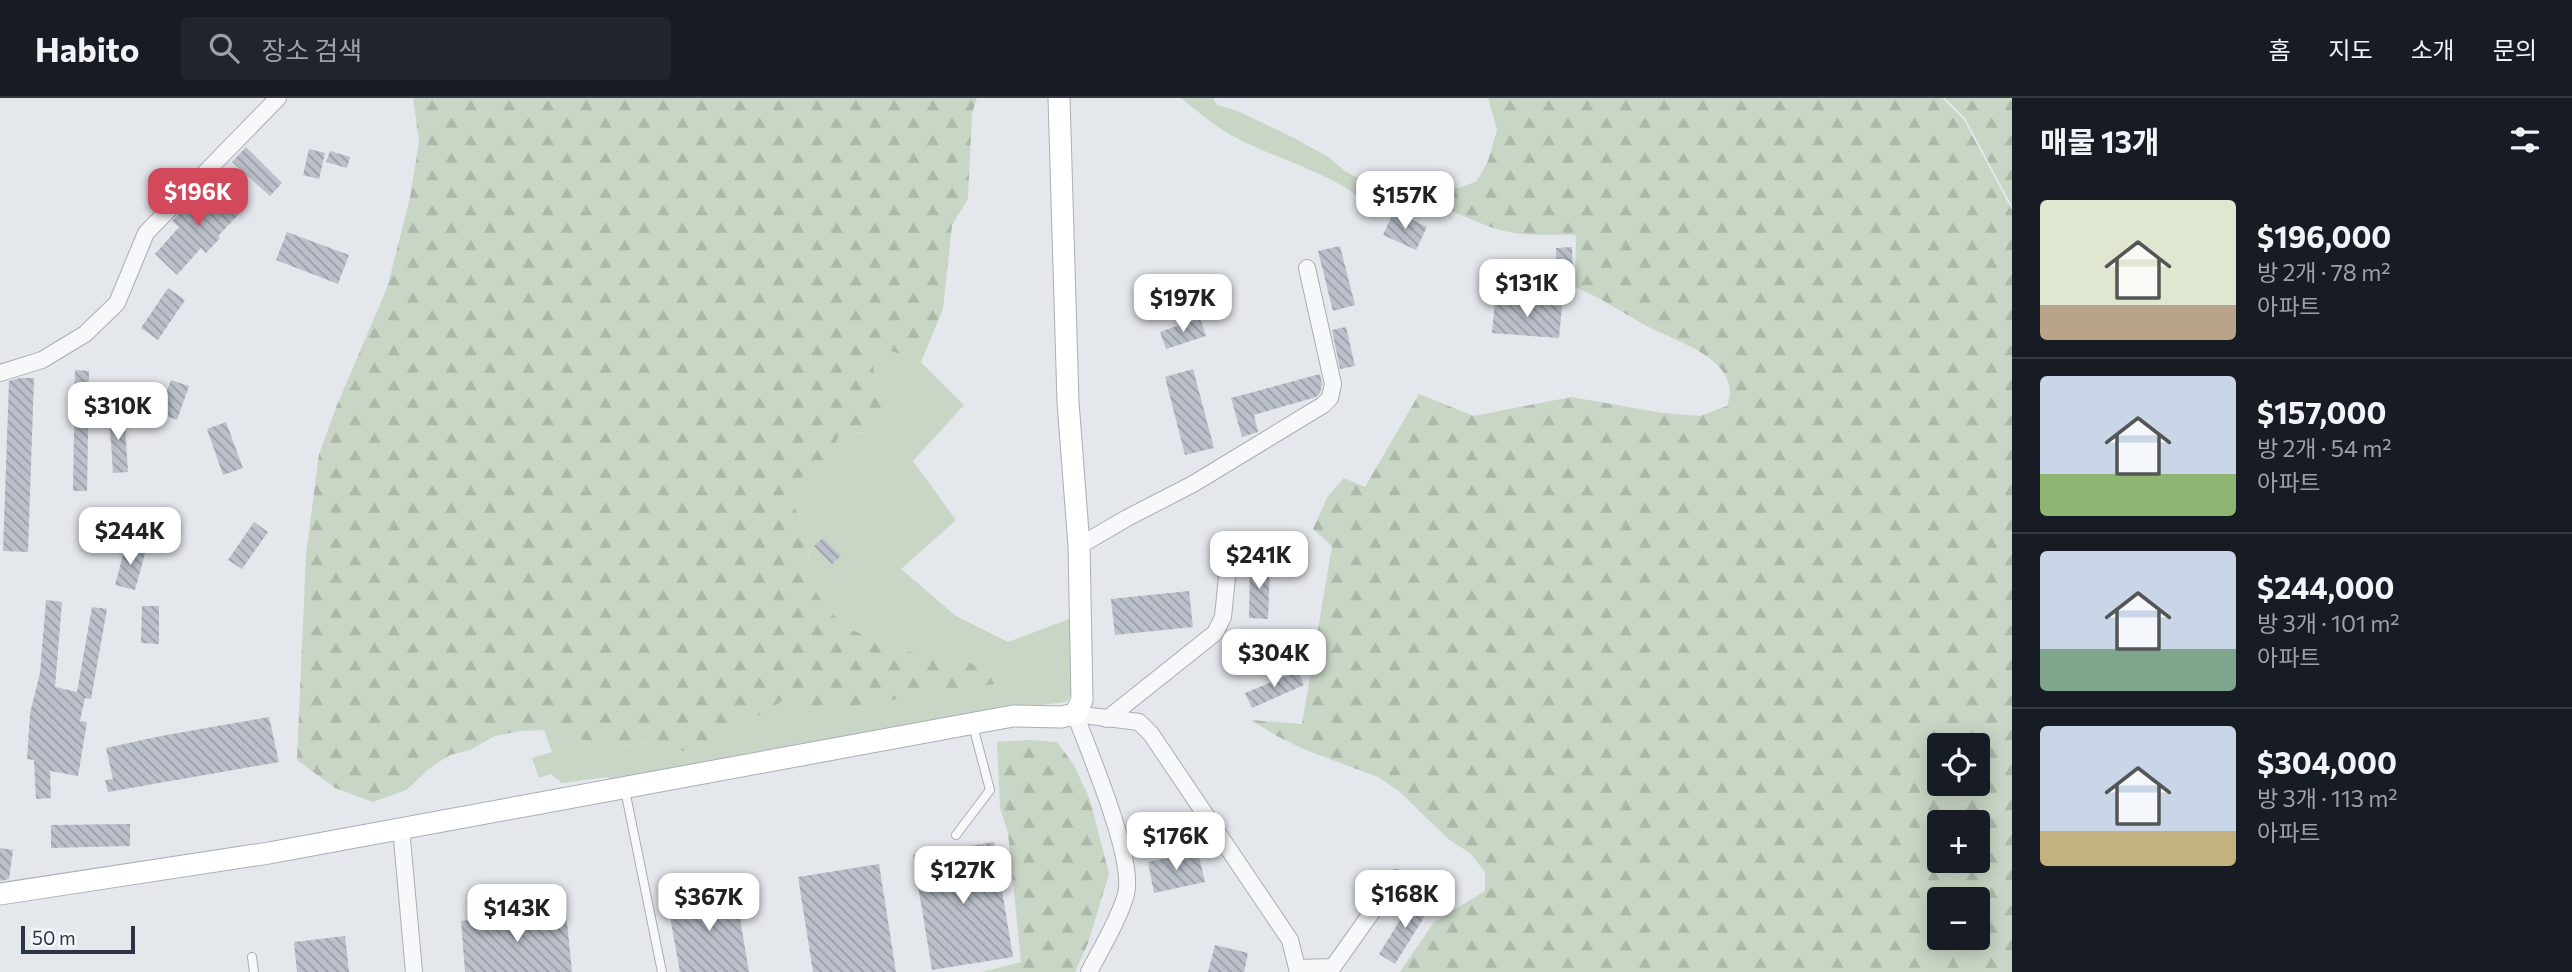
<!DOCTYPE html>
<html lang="ko">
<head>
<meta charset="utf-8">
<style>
	body { margin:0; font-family:Commissioner,"Noto Sans KR",sans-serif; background:#20242c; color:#f1f3f6; height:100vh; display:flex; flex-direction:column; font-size:26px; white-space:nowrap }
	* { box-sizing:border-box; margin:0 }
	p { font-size:23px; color:#9ea1a6 }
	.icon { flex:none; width:38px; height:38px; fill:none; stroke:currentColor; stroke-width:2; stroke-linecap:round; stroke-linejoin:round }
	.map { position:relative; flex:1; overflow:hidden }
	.details { display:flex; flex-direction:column; background:#171b24; width:560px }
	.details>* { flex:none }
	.controls { position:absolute; left:1927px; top:635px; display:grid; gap:14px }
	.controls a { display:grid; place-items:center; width:63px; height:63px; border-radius:7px; background:#171b24; box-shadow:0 4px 18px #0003; font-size:35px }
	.scale { position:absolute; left:21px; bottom:18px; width:114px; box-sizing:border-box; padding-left:7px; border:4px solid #2b3445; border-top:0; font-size:19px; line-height:24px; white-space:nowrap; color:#2b3445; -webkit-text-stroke:5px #f4f6f9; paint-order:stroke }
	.price { position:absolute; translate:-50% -60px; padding:0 16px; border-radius:14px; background:#fff; color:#222; font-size:23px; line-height:46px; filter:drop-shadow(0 2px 4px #0008) }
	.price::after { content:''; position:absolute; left:50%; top:42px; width:21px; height:16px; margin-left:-10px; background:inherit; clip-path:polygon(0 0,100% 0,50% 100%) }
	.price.current { background:#d1495b; color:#fff }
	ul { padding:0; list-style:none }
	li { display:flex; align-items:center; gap:21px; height:175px; padding:0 28px }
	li+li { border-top:2px solid #363941 }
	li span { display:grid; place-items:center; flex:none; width:196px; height:140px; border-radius:7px; color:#555 }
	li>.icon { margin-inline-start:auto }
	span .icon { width:84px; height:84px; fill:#fffc; stroke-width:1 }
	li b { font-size:30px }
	h2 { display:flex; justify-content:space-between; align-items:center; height:84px; padding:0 28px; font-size:30px }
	header { display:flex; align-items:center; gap:42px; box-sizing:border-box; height:98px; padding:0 35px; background:#171b24; border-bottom:2px solid #363941 }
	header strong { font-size:33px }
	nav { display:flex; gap:38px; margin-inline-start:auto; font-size:24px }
	.search { width:490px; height:63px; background:#20242c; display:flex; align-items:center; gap:18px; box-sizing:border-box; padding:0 24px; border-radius:7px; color:#9ea1a6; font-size:26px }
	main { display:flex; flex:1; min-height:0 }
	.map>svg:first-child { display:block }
	.grass { fill:#c9d6c5 }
	.forest { fill:url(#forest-firs); fill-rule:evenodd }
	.building { fill:url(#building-back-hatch) }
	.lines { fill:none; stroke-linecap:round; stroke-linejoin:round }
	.lane-casing { stroke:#a9aeb7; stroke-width:10 }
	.street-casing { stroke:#a9aeb7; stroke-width:18 }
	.secondary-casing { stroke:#a9aeb7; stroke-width:23 }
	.lane { stroke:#f7f8fa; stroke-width:8 }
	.street { stroke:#f7f8fa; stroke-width:16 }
	.secondary { stroke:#fff; stroke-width:21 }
</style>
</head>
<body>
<header>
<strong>Habito</strong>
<div class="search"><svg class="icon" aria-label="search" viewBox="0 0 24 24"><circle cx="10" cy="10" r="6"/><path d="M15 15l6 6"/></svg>장소 검색</div>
<nav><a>홈</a><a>지도</a><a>소개</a><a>문의</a></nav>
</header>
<main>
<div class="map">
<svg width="2012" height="874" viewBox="0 0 2012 874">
	<defs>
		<pattern id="forest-firs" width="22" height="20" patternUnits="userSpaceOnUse" patternTransform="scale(1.75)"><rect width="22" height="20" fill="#c9d6c5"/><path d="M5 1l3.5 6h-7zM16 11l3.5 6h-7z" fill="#adb8ab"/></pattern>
		<pattern id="building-back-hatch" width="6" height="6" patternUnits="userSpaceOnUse" patternTransform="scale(1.75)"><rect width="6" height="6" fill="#bbc0ca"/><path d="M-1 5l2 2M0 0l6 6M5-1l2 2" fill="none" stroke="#989da6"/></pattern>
	</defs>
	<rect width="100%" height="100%" fill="#e4e7ec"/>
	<g class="grass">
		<path d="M1181 0H1213L1217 7 1238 13 1296 41 1328 59 1345 73 1384 95 1374 112C1334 73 1277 63 1229 36 1212 26 1196 12 1181 0Z"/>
		<polygon points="891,253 921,264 964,307 913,363 956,422 901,471 956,518 1008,544 1072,520 1075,592 1066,604 1008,611 614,686 608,679 562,685 551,676 539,680 532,660 552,654 544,632 607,648 652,645 696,656 787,599 820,612 1001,585 963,560 911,554 849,531 828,512 816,494 809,469 807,430 785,395 796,381 822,373 839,338 863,335 890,304 873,276 873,260"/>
	</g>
	<g class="forest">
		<path d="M413 0H977L972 15 968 101 952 127 943 211 921 264 891 253 873 260 874 276 890 304C877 335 870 334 839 338L822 373 796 381 785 395 807 430 809 469 816 494 828 512 849 531 911 554 963 560 1002 585 820 613 787 600 696 656 652 645 607 648 544 632 520 633 495 638 470 652 450 657 431 669 406 692 373 704 335 690 297 662 306 457 319 356 337 307 387 190 410 100 419 44Z"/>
		<path d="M1488 0H1942L1964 22 2012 112V874H1400L1434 824 1485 793V774L1470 755 1448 741 1399 693 1378 679 1303 651 1277 638 1251 622 1302 626 1332 448 1313 431 1328 398 1344 380 1365 389 1419 296 1474 318 1571 299 1663 315 1700 318 1727 308C1745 261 1673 243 1643 226 1620 213 1600 199 1575 189L1576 137C1552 136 1523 139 1500 132 1472 124 1447 108 1418 102L1429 86 1459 90 1477 83 1488 63 1497 32ZM1939 648H1978V686H1939ZM1978 724V763H1939V724ZM1939 802H1978V840H1939Z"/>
		<polygon points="1945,0 2012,0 2012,108 1965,20"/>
		<polygon points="1031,642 1057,644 1074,667 1090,702 1109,776 1088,845 1075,874 982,874 1021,864 1008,735 1000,710 997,644"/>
	</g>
	<g class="building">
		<polygon points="246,49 282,85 270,98 232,64"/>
		<polygon points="309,51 325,55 319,81 303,77"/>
		<polygon points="330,53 350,59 347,70 326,64"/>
		<polygon points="212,85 242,113 218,138 220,140 206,155 201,150 177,177 155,156 179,129 172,123 187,108 189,110"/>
		<polygon points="1394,113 1427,129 1416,152 1383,137"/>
		<polygon points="287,134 349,157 338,186 276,162"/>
		<polygon points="1340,148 1355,207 1333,213 1318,153"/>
		<polygon points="1572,149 1573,181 1557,181 1556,150"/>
		<polygon points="168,190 185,202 158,242 141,230"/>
		<polygon points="1495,202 1562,208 1559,240 1492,235"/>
		<polygon points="1200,220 1206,238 1166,251 1160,234"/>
		<polygon points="1346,229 1355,268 1340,271 1332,232"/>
		<polygon points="1193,271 1214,350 1185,357 1165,279"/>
		<polygon points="75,272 89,273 87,393 73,393"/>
		<polygon points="1320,276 1322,286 1320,295 1316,299 1254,317 1258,334 1242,339 1231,300"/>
		<polygon points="20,280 34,280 28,454 3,453 9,283"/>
		<polygon points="171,282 189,288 177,322 159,315"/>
		<polygon points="124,313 128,374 113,375 109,314"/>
		<polygon points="226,324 243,370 223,377 207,331"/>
		<polygon points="254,424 268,434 242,471 228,462"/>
		<polygon points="122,428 125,439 104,444 102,433"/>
		<polygon points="823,440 841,458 832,466 814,448"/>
		<polygon points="126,446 146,452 135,492 115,487"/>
		<polygon points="1250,465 1270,466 1268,521 1249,520"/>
		<polygon points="1189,493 1193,529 1115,537 1111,501"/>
		<polygon points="46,502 62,504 55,589 77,594 92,509 107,511 91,601 85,600 80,623 87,624 78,678 50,673 51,700 36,701 34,662 27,661 30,615 40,575"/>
		<polygon points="142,508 159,508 159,546 141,545"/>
		<polygon points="1298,573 1304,587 1252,610 1245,595"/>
		<polygon points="269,619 279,664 108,694 105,682 113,681 106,650 161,638"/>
		<polygon points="130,726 130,748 51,750 51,727"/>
		<polygon points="994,744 1013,859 932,872 913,757"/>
		<polygon points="0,750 13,752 9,781 0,783"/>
		<polygon points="1198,754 1205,784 1154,795 1148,764"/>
		<polygon points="879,766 896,874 813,874 798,779"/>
		<polygon points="735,791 749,874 680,874 667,802"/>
		<polygon points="1415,798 1431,808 1395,866 1379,856"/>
		<polygon points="566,814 572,874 465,874 461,823"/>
		<polygon points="345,838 349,874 297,874 294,844"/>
		<polygon points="1215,847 1248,855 1244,874 1208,874"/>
	</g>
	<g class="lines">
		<defs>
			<g id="lane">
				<polyline points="625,692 662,874"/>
				<polyline points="956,737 990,692 973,628"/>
				<polyline points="252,859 254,874"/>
			</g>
			<g id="street">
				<polyline points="0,275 42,262 85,236 117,205 146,135 278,0"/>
				<polyline points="1079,448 1127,420 1193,386 1323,307 1330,300 1333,286 1307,170"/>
				<polyline points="1107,621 1215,535 1223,519 1229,459"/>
				<polyline points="401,730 414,874"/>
				<polyline points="1299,870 1333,869 1396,780"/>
				<path d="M1089 874C1100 853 1121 817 1126 796 1135 760 1089 654 1075 616L1139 624 1151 636 1290 842 1298 874"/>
			</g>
			<polyline id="secondary" points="0,796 269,755 1013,618 1061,619 1075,616 1082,602 1079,448 1068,304 1059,0"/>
		</defs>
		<use href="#lane" class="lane-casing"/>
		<use href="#street" class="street-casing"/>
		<use href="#secondary" class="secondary-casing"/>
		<use href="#lane" class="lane"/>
		<use href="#street" class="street"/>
		<use href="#secondary" class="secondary"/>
	</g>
</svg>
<div class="controls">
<a><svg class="icon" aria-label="locate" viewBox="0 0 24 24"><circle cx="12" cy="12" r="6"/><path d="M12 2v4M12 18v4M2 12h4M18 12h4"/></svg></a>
<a>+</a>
<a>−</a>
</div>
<div class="scale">50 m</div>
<b class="price current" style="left:198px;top:130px">$196K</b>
<b class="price" style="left:1405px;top:133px">$157K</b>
<b class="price" style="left:1527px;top:221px">$131K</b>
<b class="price" style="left:1183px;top:236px">$197K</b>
<b class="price" style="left:118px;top:344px">$310K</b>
<b class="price" style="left:130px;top:469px">$244K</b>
<b class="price" style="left:1259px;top:493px">$241K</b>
<b class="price" style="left:1274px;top:591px">$304K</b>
<b class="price" style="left:1176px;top:774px">$176K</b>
<b class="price" style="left:963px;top:808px">$127K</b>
<b class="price" style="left:1405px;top:832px">$168K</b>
<b class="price" style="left:709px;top:835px">$367K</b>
<b class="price" style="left:517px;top:846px">$143K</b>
</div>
<section class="details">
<h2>매물 13개<svg class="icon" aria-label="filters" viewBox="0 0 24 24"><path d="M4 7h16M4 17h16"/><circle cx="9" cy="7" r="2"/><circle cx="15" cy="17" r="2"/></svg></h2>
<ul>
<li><span style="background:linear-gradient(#dfe7d0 75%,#b9a48a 0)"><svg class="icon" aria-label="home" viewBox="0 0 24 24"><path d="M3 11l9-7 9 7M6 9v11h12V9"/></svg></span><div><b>$196,000</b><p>방 2개 · 78 m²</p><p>아파트</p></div></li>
<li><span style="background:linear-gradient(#c9d6e8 70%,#8fb573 0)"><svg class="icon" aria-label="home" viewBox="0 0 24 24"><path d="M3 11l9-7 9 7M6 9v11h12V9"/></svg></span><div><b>$157,000</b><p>방 2개 · 54 m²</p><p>아파트</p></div></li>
<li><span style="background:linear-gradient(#c9d6e8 70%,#7fa58c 0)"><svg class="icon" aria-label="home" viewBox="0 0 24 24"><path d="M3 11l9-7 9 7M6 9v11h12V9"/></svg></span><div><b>$244,000</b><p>방 3개 · 101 m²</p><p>아파트</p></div></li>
<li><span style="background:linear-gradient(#c9d6e8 75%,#c2b280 0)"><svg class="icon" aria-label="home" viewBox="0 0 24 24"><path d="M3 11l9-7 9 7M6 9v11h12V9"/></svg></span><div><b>$304,000</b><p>방 3개 · 113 m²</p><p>아파트</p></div></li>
</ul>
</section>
</main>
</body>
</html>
